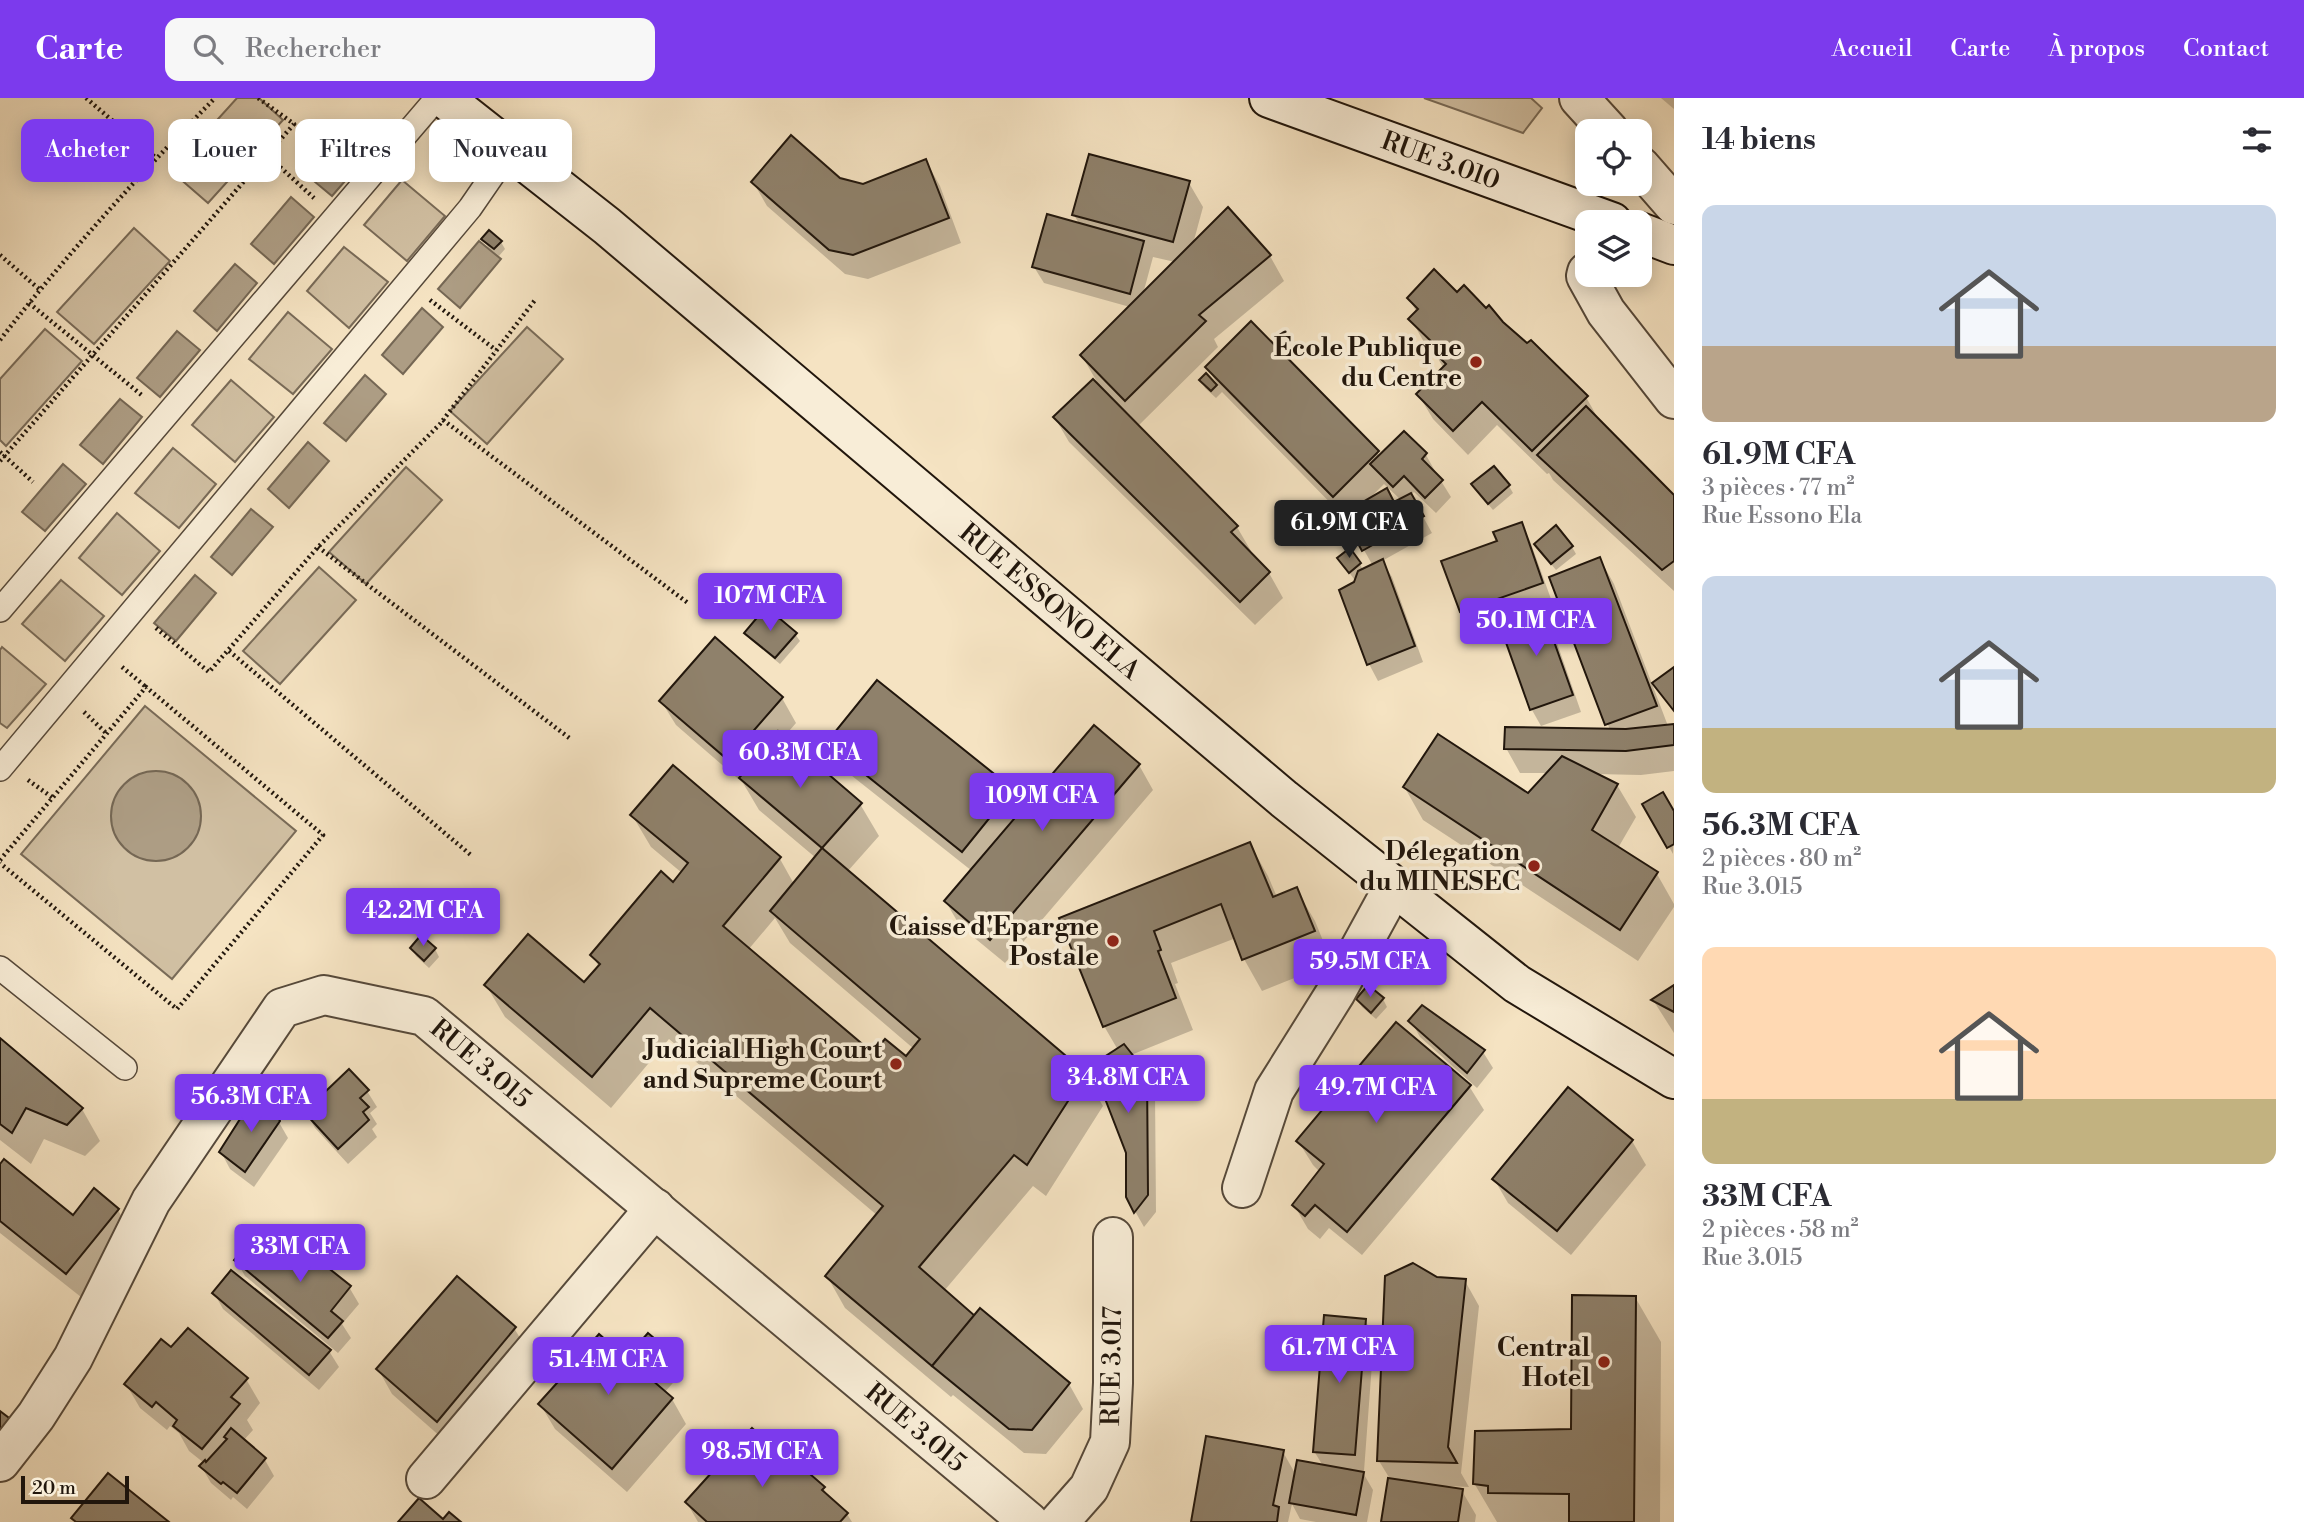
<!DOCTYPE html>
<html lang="fr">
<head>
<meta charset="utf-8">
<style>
	body { margin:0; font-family:"Libre Bodoni",serif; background:#f7f7f7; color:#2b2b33; height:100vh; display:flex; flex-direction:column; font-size:26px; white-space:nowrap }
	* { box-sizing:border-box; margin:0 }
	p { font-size:23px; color:#7c7c81 }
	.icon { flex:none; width:38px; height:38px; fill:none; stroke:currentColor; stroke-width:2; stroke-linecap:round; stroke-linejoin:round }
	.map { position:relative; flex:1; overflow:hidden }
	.side { display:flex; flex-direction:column; background:#fff; width:630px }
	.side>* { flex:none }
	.hud { position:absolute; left:21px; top:21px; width:665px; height:63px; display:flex; gap:14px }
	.fabs { position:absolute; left:1575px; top:21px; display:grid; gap:14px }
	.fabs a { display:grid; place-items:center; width:77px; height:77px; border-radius:14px; background:#fff; box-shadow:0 4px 18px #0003; font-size:35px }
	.scale { position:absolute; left:21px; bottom:18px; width:108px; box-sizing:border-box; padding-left:7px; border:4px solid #21160c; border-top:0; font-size:19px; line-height:24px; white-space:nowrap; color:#21160c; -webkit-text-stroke:5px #f8edd7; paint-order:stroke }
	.price { position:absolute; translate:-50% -60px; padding:0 16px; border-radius:7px; background:#7c3aed; color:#fff; font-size:23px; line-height:46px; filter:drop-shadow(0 2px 4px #0008) }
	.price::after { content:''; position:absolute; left:50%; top:42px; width:21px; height:16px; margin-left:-10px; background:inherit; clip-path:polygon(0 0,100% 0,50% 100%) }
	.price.current { background:#222; color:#fff }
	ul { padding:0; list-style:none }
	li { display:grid; align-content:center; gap:14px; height:371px; padding:0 28px }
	li span { display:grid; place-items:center; height:217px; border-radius:14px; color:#555 }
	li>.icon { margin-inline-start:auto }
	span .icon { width:126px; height:126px; fill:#fffc; stroke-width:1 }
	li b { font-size:30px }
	h2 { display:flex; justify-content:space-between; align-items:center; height:84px; padding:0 28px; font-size:30px }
	.pill { padding:0 24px; border-radius:14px; background:#fff; box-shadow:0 4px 18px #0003; font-size:24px; line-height:63px }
	.pill.current { background:#7c3aed; color:#fff }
	header { display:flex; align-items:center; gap:42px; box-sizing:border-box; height:98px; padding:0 35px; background:#7c3aed; color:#fff }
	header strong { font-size:33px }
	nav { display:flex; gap:38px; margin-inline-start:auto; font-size:24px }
	.search { width:490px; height:63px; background:#f7f7f7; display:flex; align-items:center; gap:18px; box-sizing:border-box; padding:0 24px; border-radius:14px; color:#7c7c81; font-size:26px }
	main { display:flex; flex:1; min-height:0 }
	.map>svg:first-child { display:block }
	.green { fill:#d1c0a3; stroke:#796b58; stroke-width:2 }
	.water { fill:#ad9d84; stroke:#756754; stroke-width:2 }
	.shadow { fill:#0003; fill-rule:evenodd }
	.building { fill:#8f816b; stroke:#21160c; stroke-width:2 }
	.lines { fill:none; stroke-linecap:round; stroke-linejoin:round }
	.lane-casing { stroke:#56493a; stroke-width:26 }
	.street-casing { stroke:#56493a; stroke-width:42 }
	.secondary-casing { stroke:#21160c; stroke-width:42 }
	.path { stroke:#21160c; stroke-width:4.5; stroke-dasharray:2 3.5; stroke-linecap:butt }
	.lane { stroke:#f8edd7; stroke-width:23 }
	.street { stroke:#f8edd7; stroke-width:38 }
	.secondary { stroke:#f8edd7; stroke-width:38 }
	.poi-dot { fill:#8f2418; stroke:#f8edd7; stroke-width:2.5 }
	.labels { text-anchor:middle; stroke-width:7; stroke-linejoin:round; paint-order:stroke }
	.street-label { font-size:26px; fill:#21160c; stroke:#f8edd7 }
	.poi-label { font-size:26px; font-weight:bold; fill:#21160c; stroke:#f8edd7; text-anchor:end }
</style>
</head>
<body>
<header>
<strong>Carte</strong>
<div class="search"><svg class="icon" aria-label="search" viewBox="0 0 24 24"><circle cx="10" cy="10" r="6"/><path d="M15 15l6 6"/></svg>Rechercher</div>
<nav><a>Accueil</a><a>Carte</a><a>À propos</a><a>Contact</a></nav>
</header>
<main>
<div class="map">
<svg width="1674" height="1424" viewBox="0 0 1674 1424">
	<rect width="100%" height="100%" fill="#f5e3c2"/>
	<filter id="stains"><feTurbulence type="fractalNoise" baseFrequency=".00286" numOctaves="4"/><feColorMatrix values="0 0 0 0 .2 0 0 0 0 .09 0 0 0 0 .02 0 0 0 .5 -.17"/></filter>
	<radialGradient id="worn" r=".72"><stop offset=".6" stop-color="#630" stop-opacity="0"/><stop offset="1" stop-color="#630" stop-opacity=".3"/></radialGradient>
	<g class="green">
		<polygon points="237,0 259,0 283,22 208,105 171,73"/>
		<polygon points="1424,0 1531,0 1542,10 1523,35"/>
		<polygon points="402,82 445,118 407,163 364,127"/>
		<polygon points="134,130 170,163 94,246 57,214"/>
		<polygon points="344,149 388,184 349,230 307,193"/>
		<polygon points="288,214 332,251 293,296 249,261"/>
		<polygon points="527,229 563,261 487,346 450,313"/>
		<polygon points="45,231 82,263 6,348 0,342 0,281"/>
		<polygon points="231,282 274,319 235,364 192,327"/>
		<polygon points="173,350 216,386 179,430 135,395"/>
		<polygon points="406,369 442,402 366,486 329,454"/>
		<polygon points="117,415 160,453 122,497 79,460"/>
		<polygon points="319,469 356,502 280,586 243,553"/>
		<polygon points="61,482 104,518 65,563 22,526"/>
		<polygon points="2,549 46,586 7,630 0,625 0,552"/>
		<polygon points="145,608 296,733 172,881 21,756"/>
	</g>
	<g class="water">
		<polygon points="349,32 372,52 332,98 309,79"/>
		<polygon points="291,99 314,119 274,166 251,146"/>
		<polygon points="479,143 501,161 460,210 438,191"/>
		<polygon points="235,166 257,185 217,233 194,213"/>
		<polygon points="422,210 443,229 403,276 382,257"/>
		<polygon points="177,233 200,252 160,299 137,280"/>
		<polygon points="365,277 386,296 346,343 324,325"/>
		<polygon points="120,301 142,319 103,366 80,347"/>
		<polygon points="308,344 329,363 289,410 268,391"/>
		<polygon points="63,366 86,386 45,433 22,414"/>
		<polygon points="251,411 273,429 232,477 211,459"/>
		<polygon points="195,477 216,495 176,543 154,525"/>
		<circle cx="156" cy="718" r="45"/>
	</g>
	<g class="shadow">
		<polygon points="1661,0 1674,0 1674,11"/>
		<polygon points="359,39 378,41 383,49 376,57 364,46"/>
		<polygon points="926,63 940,88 961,145 868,181 845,176 767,108 753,84 864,88"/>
		<path d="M1189 85 1203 109 1193 146 1270 158 1284 183 1214 241 1218 249 1137 329 1237 429 1251 453 1249 455 1269 475 1283 500 1255 527 1069 344 1055 320 1100 289 1082 258 1130 209 1044 185 1034 169 1080 127 1074 117ZM1153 159 1175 164 1143 196Z"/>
		<polygon points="483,141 501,144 505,151 499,158 488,149"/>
		<polygon points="1457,196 1502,225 1586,299 1600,324 1674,399 1674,493 1553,382 1549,375 1547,376 1497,327 1468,357 1433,321 1418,296 1444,271 1436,257 1425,246 1411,221 1417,215 1409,200"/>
		<path d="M1207 269 1377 354 1380 359 1404 335 1426 357 1435 373 1433 375 1441 383 1451 399 1436 415 1414 394 1411 397 1432 435 1382 463 1392 479 1423 564 1378 583 1369 566 1342 493 1356 485 1358 478 1354 481 1339 461 1360 466 1363 472 1373 468 1347 422 1222 294 1216 300 1205 290 1201 282 1206 278 1219 289ZM1384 386 1401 402 1394 407 1369 401Z"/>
		<polygon points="1509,388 1513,395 1493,412 1478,394"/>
		<polygon points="1521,426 1530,443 1551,501 1471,530 1461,513 1499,444"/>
		<polygon points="1572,449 1576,456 1556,472 1541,454"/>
		<polygon points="1600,461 1614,486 1668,628 1674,628 1674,673 1641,677 1595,676 1617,687 1636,719 1618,750 1657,776 1674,806 1674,809 1638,863 1423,722 1405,690 1528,697 1548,675 1520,675 1506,650 1610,632 1551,480"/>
		<polygon points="1540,509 1550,525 1581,614 1541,628 1532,612 1500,523"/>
		<polygon points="746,535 795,536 800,543 780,566 751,542"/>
		<path d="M715 542 782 600 796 625 783 640 860 706 879 738 847 774 1084 976 1103 1008 1046 1098 1033 1088 944 1193 975 1220 1069 1286 1083 1311 1046 1356 1024 1355 953 1297 951 1299 845 1210 827 1178 878 1118 669 941 611 1010 505 919 486 887H584L599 869 592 857 673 786 682 775 651 749 632 717 780 761 794 786 816 760 759 712 743 685 676 627 661 603ZM775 820 790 845 914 951 906 961 873 958 748 852Z"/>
		<polygon points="828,645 1012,692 1023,713 1139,667 1153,692 1005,865 960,828 946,804 972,773 842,670"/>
		<polygon points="1663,697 1674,716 1673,756 1645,706"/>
		<polygon points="1250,746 1268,778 1277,799 1296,791 1315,823 1332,865 1262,893 1244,861 1236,840 1171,865 1178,885 1175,886 1193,932 1131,957 1155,993 1156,1114 1144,1129 1127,1099 1127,1055 1118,952 1104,928 1061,821"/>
		<polygon points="412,850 435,851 439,859 429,870 416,858"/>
		<polygon points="1674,889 1674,935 1653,902"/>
		<polygon points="1358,901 1383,901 1387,909 1376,921 1362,909"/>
		<polygon points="1411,923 1483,954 1493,970 1477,990 1420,939"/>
		<polygon points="0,942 82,1011 100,1043 85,1058 44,1041 31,1066 0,1042"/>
		<polygon points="1469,988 1484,1012 1362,1157 1329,1130 1320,1141 1308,1131 1294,1107 1320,1074 1313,1067 1298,1043"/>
		<polygon points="367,993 377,1009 370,1015 377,1026 372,1031 377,1039 348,1066 315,1030 306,1014"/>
		<polygon points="269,1007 288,1040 254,1089 230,1071 221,1054"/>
		<polygon points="1632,1043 1646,1067 1571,1157 1508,1105 1494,1081"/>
		<polygon points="0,1069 73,1119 118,1112 132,1137 81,1199 0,1135"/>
		<polygon points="236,1162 349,1189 359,1206 342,1226 351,1240 338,1255 245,1178"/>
		<polygon points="1386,1180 1465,1183 1479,1208 1461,1375 1469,1389 1448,1388 1448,1391 1462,1393 1476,1417 1475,1424 1383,1424 1390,1381 1379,1363"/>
		<polygon points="214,1195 329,1253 339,1269 319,1292 223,1211"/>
		<polygon points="1635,1199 1661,1244 1660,1424 1497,1424 1474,1385 1573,1333"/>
		<polygon points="1365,1222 1374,1239 1364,1373 1362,1373 1373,1392 1367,1424 1316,1424 1300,1421 1292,1406 1288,1424 1193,1424 1283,1354 1296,1377 1323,1368 1314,1353"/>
		<polygon points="514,1230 529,1255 451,1348 392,1296 378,1271"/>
		<polygon points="648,1238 666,1252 680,1277 664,1295 672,1301 686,1326 627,1394 555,1331 540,1306 567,1277 563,1270 578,1263 626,1263"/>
		<polygon points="172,1251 246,1281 260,1305 247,1322 253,1332 243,1343 265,1362 274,1378 247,1411 233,1399 231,1402 211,1385 201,1368 204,1365 189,1353 179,1335 170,1328 167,1332 140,1310 126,1286"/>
		<polygon points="799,1374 823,1390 830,1401 847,1416 852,1424 698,1424 687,1405"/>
	</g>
	<g class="building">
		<polygon points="366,29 380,40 371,50 357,38"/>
		<polygon points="791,37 840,80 863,86 926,61 949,120 853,157 829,152 751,84"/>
		<polygon points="1089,56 1190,83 1173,144 1072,117"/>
		<polygon points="1228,109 1271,157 1199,217 1206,223 1125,303 1080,257"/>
		<polygon points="1047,116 1144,143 1130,196 1032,169"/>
		<polygon points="489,132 502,143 494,151 481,141"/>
		<polygon points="1434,171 1457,194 1464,187 1486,210 1489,207 1503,224 1527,245 1531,242 1588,298 1532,353 1482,304 1453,333 1416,296 1446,266 1431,251 1435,247 1408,221 1418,211 1407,200"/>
		<polygon points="1251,223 1379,353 1333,399 1205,269"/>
		<polygon points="1206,275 1217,287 1211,293 1199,282"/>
		<polygon points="1093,281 1238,428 1231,434 1270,474 1240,504 1053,319"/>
		<polygon points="1586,308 1674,397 1674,463 1662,472 1537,357"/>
		<polygon points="1404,333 1427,355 1422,361 1443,382 1425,400 1404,378 1393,389 1370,366"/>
		<polygon points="1494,368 1510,387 1488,406 1471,386"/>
		<polygon points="1387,390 1394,404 1411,395 1424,418 1362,453 1342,416"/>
		<polygon points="1522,424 1543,485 1460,514 1441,463 1497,443 1493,434"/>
		<polygon points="1556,427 1573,448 1551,466 1534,446"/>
		<polygon points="1350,450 1361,465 1349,475 1337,460"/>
		<polygon points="1600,459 1657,608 1605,627 1549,479"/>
		<polygon points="1383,461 1415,548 1367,567 1339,492 1354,484 1358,473"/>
		<polygon points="1541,507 1573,597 1530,612 1498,522"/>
		<polygon points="766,509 797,535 775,560 744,535"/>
		<polygon points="715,539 783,599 728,662 659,603"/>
		<polygon points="1674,569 1674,613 1652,585"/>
		<polygon points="877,582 1013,691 962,754 826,645"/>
		<polygon points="1674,626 1674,647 1626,653 1504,651 1505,629 1626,631"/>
		<polygon points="1094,627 1140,666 990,842 944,803"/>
		<polygon points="778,633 862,705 822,750 739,680"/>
		<polygon points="1438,636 1528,695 1562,658 1618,686 1592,732 1658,774 1620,832 1403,689"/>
		<polygon points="673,667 781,759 723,828 873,955 885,941 906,958 920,941 770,813 822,750 1086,975 1027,1067 1014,1057 919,1169 975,1218 932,1268 825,1178 883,1108 650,910 592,979 484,887 528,836 584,884 600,866 590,857 661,773 673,784 688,765 630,717"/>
		<polygon points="1663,694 1674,713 1674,746 1667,750 1642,706"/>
		<polygon points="1250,744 1273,799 1297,789 1315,833 1242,862 1221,806 1154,833 1161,852 1158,853 1176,900 1103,929 1059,820"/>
		<polygon points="421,837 436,850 424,863 410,850"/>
		<polygon points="1368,887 1384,900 1371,915 1356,901"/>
		<polygon points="1674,887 1674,914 1651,902"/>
		<polygon points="1422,907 1485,952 1467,975 1408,923"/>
		<polygon points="1396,924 1471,987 1347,1134 1315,1107 1305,1118 1292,1107 1324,1066 1296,1043"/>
		<polygon points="0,940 83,1010 67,1027 26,1010 12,1035 0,1026"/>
		<polygon points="1124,946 1147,975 1148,1097 1134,1115 1126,1099 1126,1055 1092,967"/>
		<polygon points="349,971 369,992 360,1000 369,1009 363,1014 369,1022 338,1051 304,1014"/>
		<polygon points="1568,989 1633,1042 1557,1133 1492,1081"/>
		<polygon points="259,998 271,1006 280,1023 245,1074 219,1054 242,1018 245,1019"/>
		<polygon points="4,1061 73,1117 94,1090 119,1111 66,1176 0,1123 0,1066"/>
		<polygon points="249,1144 278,1168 297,1145 351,1188 331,1213 343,1223 328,1240 234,1162"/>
		<polygon points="1413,1165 1437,1179 1466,1181 1448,1349 1457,1365 1377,1363 1385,1178"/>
		<polygon points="231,1172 331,1252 309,1277 212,1195"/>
		<polygon points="457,1178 516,1229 437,1324 376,1271"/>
		<polygon points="1572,1197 1636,1198 1634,1424 1569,1424 1569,1396 1488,1395 1488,1388 1473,1386 1475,1333 1571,1331"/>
		<polygon points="980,1210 1070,1285 1032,1332 1009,1331 932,1268"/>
		<polygon points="1324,1217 1366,1221 1355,1357 1313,1354"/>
		<polygon points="188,1230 248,1280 231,1299 240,1306 202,1351 173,1328 177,1322 156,1304 152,1309 124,1286 161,1241 171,1249"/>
		<polygon points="648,1235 667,1251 645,1276 673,1300 612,1371 538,1306 566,1275 561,1270 573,1256 578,1260 599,1236 626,1260"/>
		<polygon points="0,1313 17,1326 0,1348"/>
		<polygon points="231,1330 266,1360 237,1395 223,1384 221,1386 199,1368 205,1362 206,1364 227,1341 224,1339"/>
		<polygon points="752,1330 799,1372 802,1369 825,1389 822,1392 848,1415 840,1424 707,1424 685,1404"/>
		<polygon points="1206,1338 1284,1352 1273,1407 1279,1409 1277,1424 1191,1424"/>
		<polygon points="1297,1362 1364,1374 1356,1417 1289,1405"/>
		<polygon points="108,1375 169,1424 76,1424 71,1420"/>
		<polygon points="1388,1380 1463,1391 1458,1424 1381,1424"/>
		<polygon points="419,1400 443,1421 449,1414 461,1424 398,1424"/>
	</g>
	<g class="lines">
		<defs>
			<g id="lane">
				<polyline points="0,512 437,0"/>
				<polyline points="0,671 470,110 510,52"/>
				<polyline points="0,870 125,970"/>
			</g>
			<g id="street">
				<polyline points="1579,0 1609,33"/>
				<polyline points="1640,68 1674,107"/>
				<polyline points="1587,174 1586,178 1606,214 1674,301"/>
				<polyline points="1242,1090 1274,993 1336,894 1394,788"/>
				<polyline points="0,1364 36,1318 73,1260 151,1103 282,910 324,897 424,918 1029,1424"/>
				<polyline points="426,1381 655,1110"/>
				<polyline points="1059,1424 1089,1390 1110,1344 1113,1285 1113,1139"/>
			</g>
			<g id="secondary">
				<polyline points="444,0 607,128 1284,701 1517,886 1674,981"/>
				<polyline points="1269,0 1612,124"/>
				<polyline points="1640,134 1674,147"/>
			</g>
		</defs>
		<use href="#lane" class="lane-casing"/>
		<use href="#street" class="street-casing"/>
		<use href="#secondary" class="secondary-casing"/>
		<g class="path">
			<polyline points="86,0 156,60"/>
			<polyline points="268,58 314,100"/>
			<polyline points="0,157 39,191"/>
			<polyline points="430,202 496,252"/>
			<polyline points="29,205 144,299"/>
			<path d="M0 242C66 157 139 77 215 0"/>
			<polyline points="443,322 688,505"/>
			<polyline points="0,354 33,384"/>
			<polyline points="0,363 294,26 258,0"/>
			<polyline points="318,449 572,642"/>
			<polyline points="156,530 209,574 318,449 440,326 535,202"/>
			<polyline points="229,553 472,758"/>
			<polyline points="122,569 146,589"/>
			<polyline points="84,614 106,635"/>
			<polyline points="28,682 53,700"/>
			<polyline points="0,762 146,589 323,737 177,911 0,765"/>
		</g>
		<use href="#lane" class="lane"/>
		<use href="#street" class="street"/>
		<use href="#secondary" class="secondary"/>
	</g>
	<g class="poi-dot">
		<circle cx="1476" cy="264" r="7"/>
		<circle cx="1534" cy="768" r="7"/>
		<circle cx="1113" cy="843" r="7"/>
		<circle cx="896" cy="966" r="7"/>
		<circle cx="1604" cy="1264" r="7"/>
	</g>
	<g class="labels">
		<g class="street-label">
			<text transform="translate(1441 62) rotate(20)" y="9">RUE 3.010</text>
			<text transform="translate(1050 503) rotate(40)" y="9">RUE ESSONO ELA</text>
			<text transform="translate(481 965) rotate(40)" y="9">RUE 3.015</text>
			<text transform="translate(1111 1268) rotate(-89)" y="9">RUE 3.017</text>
			<text transform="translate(916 1329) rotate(40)" y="9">RUE 3.015</text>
		</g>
		<g class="poi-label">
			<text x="1462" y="258">École Publique<tspan x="1462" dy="30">du Centre</tspan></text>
			<text x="1520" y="762">Délegation<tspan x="1520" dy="30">du MINESEC</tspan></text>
			<text x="1099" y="837">Caisse d'Epargne<tspan x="1099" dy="30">Postale</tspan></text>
			<text x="882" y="960">Judicial High Court<tspan x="882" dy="30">and Supreme Court</tspan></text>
			<text x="1590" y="1258">Central<tspan x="1590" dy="30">Hotel</tspan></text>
		</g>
	</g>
	<rect width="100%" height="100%" filter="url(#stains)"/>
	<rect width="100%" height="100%" fill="url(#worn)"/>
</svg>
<div class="fabs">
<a><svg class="icon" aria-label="locate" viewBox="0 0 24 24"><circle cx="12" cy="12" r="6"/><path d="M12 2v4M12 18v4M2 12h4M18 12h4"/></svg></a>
<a><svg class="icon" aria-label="layers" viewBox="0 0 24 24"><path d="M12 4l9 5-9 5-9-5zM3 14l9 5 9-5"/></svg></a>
</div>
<div class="scale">20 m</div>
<b class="price current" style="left:1349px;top:462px">61.9M CFA</b>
<b class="price" style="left:770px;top:535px">107M CFA</b>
<b class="price" style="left:1536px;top:560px">50.1M CFA</b>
<b class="price" style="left:800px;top:692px">60.3M CFA</b>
<b class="price" style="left:1042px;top:735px">109M CFA</b>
<b class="price" style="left:423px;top:850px">42.2M CFA</b>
<b class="price" style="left:1370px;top:901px">59.5M CFA</b>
<b class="price" style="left:1128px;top:1017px">34.8M CFA</b>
<b class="price" style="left:1376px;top:1027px">49.7M CFA</b>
<b class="price" style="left:251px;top:1036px">56.3M CFA</b>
<b class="price" style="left:300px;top:1186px">33M CFA</b>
<b class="price" style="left:1339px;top:1287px">61.7M CFA</b>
<b class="price" style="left:608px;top:1299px">51.4M CFA</b>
<b class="price" style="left:762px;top:1391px">98.5M CFA</b>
<div class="hud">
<a class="pill current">Acheter</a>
<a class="pill">Louer</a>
<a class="pill">Filtres</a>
<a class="pill">Nouveau</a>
</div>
</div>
<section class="side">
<h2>14 biens<svg class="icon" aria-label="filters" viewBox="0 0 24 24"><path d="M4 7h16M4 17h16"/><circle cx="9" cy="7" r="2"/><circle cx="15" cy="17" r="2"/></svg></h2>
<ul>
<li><span style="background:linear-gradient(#c9d6e8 65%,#b9a48a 0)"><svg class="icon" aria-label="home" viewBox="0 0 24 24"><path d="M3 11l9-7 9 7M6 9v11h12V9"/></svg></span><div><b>61.9M CFA</b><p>3 pièces · 77 m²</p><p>Rue Essono Ela</p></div></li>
<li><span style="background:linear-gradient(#c9d6e8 70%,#c2b280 0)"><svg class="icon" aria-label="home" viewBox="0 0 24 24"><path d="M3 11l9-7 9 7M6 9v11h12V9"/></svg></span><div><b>56.3M CFA</b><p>2 pièces · 80 m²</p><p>Rue 3.015</p></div></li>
<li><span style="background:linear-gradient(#ffd9b3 70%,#c2b280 0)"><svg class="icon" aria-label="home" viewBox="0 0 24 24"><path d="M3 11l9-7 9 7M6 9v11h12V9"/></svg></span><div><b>33M CFA</b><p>2 pièces · 58 m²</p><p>Rue 3.015</p></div></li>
</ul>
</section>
</main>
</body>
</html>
